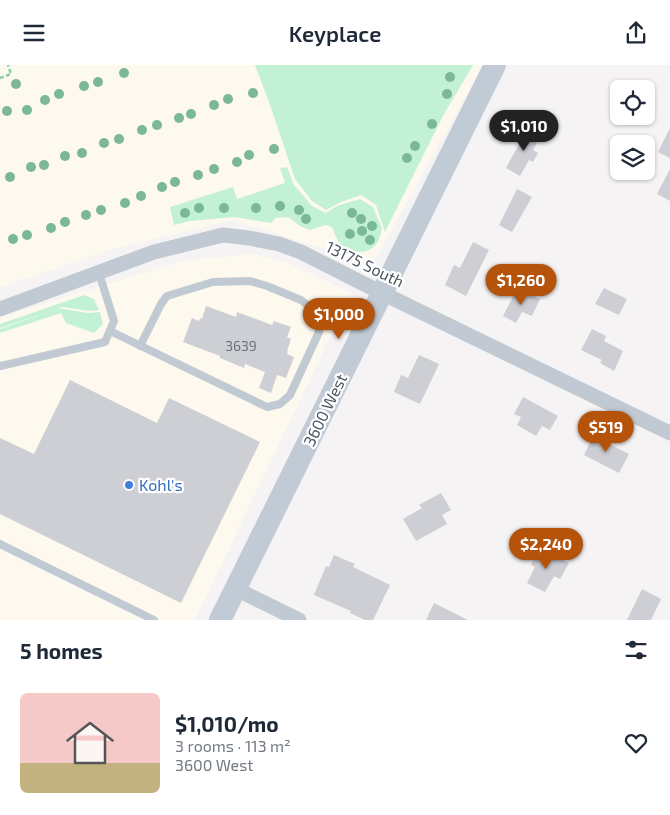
<!DOCTYPE html>
<html lang="en">
<head>
<meta charset="utf-8">
<style>
	body { margin:0; font-family:"Exo 2",sans-serif; background:#f6f6f7; color:#1f2937; height:100vh; display:flex; flex-direction:column; font-size:19px; white-space:nowrap }
	* { box-sizing:border-box; margin:0 }
	p { font-size:16px; color:#747a83 }
	.icon { flex:none; width:28px; height:28px; fill:none; stroke:currentColor; stroke-width:2; stroke-linecap:round; stroke-linejoin:round }
	.map { position:relative; height:555px; overflow:hidden }
	.details { display:flex; flex-direction:column; background:#fff; flex:1 }
	.details>* { flex:none }
	.tools { position:absolute; left:610px; top:15px; display:grid; gap:10px }
	.tools a { display:grid; place-items:center; width:45px; height:45px; border-radius:8px; background:#fff; box-shadow:0 1px 4px #0004; font-size:25px }
	.price { position:absolute; translate:-50% -42px; padding:0 11px; border-radius:18px; background:#b45309; color:#fff; font-size:16px; line-height:32px; filter:drop-shadow(0 1px 2px #0008) }
	.price::after { content:''; position:absolute; left:50%; top:30px; width:15px; height:11px; margin-left:-8px; background:inherit; clip-path:polygon(0 0,100% 0,50% 100%) }
	.price.selected { background:#222; color:#fff }
	ul { padding:0; list-style:none }
	li { display:flex; align-items:center; gap:15px; height:125px; padding:0 20px }
	li+li { border-top:1px solid #e0e1e3 }
	li span { display:grid; place-items:center; flex:none; width:140px; height:100px; border-radius:8px; color:#555 }
	li>.icon { margin-inline-start:auto }
	span .icon { width:60px; height:60px; fill:#fffc; stroke-width:1 }
	li b { font-size:21px }
	h2 { display:flex; justify-content:space-between; align-items:center; height:60px; padding:0 20px; font-size:21px }
	header { display:flex; justify-content:space-between; align-items:center; height:65px; padding:0 20px; background:#fff; font-size:22px; font-weight:600 }
	.map>svg:first-child { display:block }
	.commercial { fill:#fdf9ef }
	.green { fill:#c3f1d5 }
	.building { fill:#cdcfd5 }
	.lines { fill:none; stroke-linecap:round; stroke-linejoin:round }
	.path { stroke:#7ad0a6; stroke-width:2.5; stroke-dasharray:4 2.5; stroke-linecap:butt }
	.lane { stroke:#c1cad2; stroke-width:8 }
	.street { stroke:#c1cad2; stroke-width:15 }
	.secondary { stroke:#c1cbd6; stroke-width:22 }
	.tree { fill:#7bb799 }
	.shop-dot { fill:#3f7fe0; stroke:#fff; stroke-width:2 }
	.labels { text-anchor:middle; stroke-width:4.5; stroke-linejoin:round; paint-order:stroke }
	.number-label { font-size:14px; fill:#6b747e }
	.street-label { font-size:16px; fill:#4a5661; stroke:#fff }
	.shop-label { font-size:16px; fill:#366cbe; stroke:#fff; text-anchor:start }
</style>
</head>
<body>
<header><svg class="icon" aria-label="menu" viewBox="0 0 24 24"><path d="M4 6h16M4 12h16M4 18h16"/></svg>Keyplace<svg class="icon" aria-label="share" viewBox="0 0 24 24"><path d="M12 15V3M7 8l5-5 5 5M5 13v7h14v-7"/></svg></header>
<div class="map">
<svg width="670" height="555" viewBox="0 0 670 555">
	<rect width="100%" height="100%" fill="#f5f3f3"/>
	<g class="commercial">
		<polygon points="0,0 483,0 373,199 232,155 107,186 0,222"/>
		<polygon points="253,189 288,198 351,228 195,555 0,555 0,252 186,195"/>
	</g>
	<g class="green">
		<polygon points="255,0 473,0 444,49 385,167 376,140 361,130 341,137 326,145 312,136 295,114 269,37"/>
		<path d="M287 102 294 120 312 141 326 148 337 141 360 134 373 142 382 163C381 167 380 174 377 178 368 192 347 188 339 177 336 173 334 167 332 162L326 160 310 165 300 161 288 152 275 153 271 158 235 152 190 156 174 160 170 142 233 122 237 134 285 118 280 103Z"/>
		<polygon points="84,230 94,234 99,245 90,246 62,242 58,243 88,248 100,247 103,259 94,268 66,258 61,248 0,268 0,264 57,244 0,263 0,259"/>
	</g>
	<g class="building">
		<polygon points="528,63 541,70 533,85 538,88 533,97 529,95 520,111 506,103"/>
		<polygon points="670,63 670,93 658,87"/>
		<polygon points="670,104 670,136 657,129"/>
		<polygon points="517,124 532,132 512,167 499,160"/>
		<polygon points="473,177 489,185 466,231 445,220 454,200 460,203"/>
		<polygon points="604,223 627,234 619,250 595,239"/>
		<polygon points="517,224 540,234 532,251 522,247 516,258 503,251"/>
		<polygon points="206,241 236,252 237,247 272,260 274,256 291,262 287,272 291,274 287,286 288,286 287,289 294,292 286,313 277,310 271,328 259,323 265,307 245,299 244,303 220,293 220,291 183,277 192,253 199,256 200,253 202,254"/>
		<polygon points="592,264 606,271 604,276 623,286 614,306 600,298 602,295 581,285"/>
		<polygon points="419,290 439,299 420,339 394,327 401,310 408,313"/>
		<polygon points="70,315 157,358 169,333 260,377 181,538 0,449 0,373 34,389"/>
		<polygon points="523,332 558,351 550,365 542,361 536,371 517,360 521,352 514,349"/>
		<polygon points="595,367 609,374 607,378 629,389 619,408 584,390"/>
		<polygon points="441,428 451,445 442,450 447,459 416,476 403,454 422,443 419,440"/>
		<polygon points="539,483 569,498 560,514 554,511 545,527 527,518 535,502 531,500"/>
		<polygon points="334,490 355,499 353,502 390,520 373,555 365,555 350,548 351,546 314,530 326,501 329,502"/>
		<polygon points="642,524 661,534 651,555 627,555"/>
		<polygon points="434,538 468,555 426,555"/>
	</g>
	<g class="lines">
		<g class="path">
			<polyline points="0,13 11,9 8,0"/>
			<polyline points="318,235 327,239 350,245"/>
		</g>
		<g class="lane">
			<polyline points="110,266 267,342 280,339 290,330 319,267 318,256 311,243 301,235 267,221 250,216 213,217 167,231 161,239 140,281"/>
			<polyline points="0,301 105,277 114,256 99,208"/>
			<polyline points="0,479 154,555"/>
		</g>
		<g class="street">
			<polyline points="0,244 154,187 223,170 249,173 279,179 301,187 382,228 670,368"/>
			<polyline points="236,524 299,555"/>
		</g>
		<polyline class="secondary" points="220,555 495,0"/>
	</g>
	<g class="tree">
		<circle cx="124" cy="8" r="5"/>
		<circle cx="450" cy="12" r="5"/>
		<circle cx="98" cy="17" r="5"/>
		<circle cx="16" cy="19" r="5"/>
		<circle cx="84" cy="21" r="5"/>
		<circle cx="253" cy="28" r="5"/>
		<circle cx="59" cy="29" r="5"/>
		<circle cx="447" cy="29" r="5"/>
		<circle cx="228" cy="34" r="5"/>
		<circle cx="45" cy="35" r="5"/>
		<circle cx="214" cy="40" r="5"/>
		<circle cx="27" cy="45" r="5"/>
		<circle cx="7" cy="46" r="5"/>
		<circle cx="191" cy="49" r="5"/>
		<circle cx="179" cy="53" r="5"/>
		<circle cx="432" cy="59" r="5"/>
		<circle cx="157" cy="60" r="5"/>
		<circle cx="142" cy="65" r="5"/>
		<circle cx="119" cy="74" r="5"/>
		<circle cx="104" cy="78" r="5"/>
		<circle cx="415" cy="81" r="5"/>
		<circle cx="274" cy="84" r="5"/>
		<circle cx="82" cy="88" r="5"/>
		<circle cx="249" cy="90" r="5"/>
		<circle cx="65" cy="91" r="5"/>
		<circle cx="407" cy="93" r="5"/>
		<circle cx="237" cy="97" r="5"/>
		<circle cx="44" cy="100" r="5"/>
		<circle cx="31" cy="102" r="5"/>
		<circle cx="214" cy="104" r="5"/>
		<circle cx="198" cy="110" r="5"/>
		<circle cx="10" cy="112" r="5"/>
		<circle cx="175" cy="117" r="5"/>
		<circle cx="162" cy="122" r="5"/>
		<circle cx="141" cy="131" r="5"/>
		<circle cx="125" cy="138" r="5"/>
		<circle cx="280" cy="141" r="5"/>
		<circle cx="199" cy="143" r="5"/>
		<circle cx="224" cy="143" r="5"/>
		<circle cx="256" cy="143" r="5"/>
		<circle cx="101" cy="145" r="5"/>
		<circle cx="299" cy="145" r="5"/>
		<circle cx="185" cy="148" r="5"/>
		<circle cx="352" cy="148" r="5"/>
		<circle cx="86" cy="150" r="5"/>
		<circle cx="306" cy="154" r="5"/>
		<circle cx="361" cy="154" r="5"/>
		<circle cx="65" cy="157" r="5"/>
		<circle cx="372" cy="161" r="5"/>
		<circle cx="51" cy="163" r="5"/>
		<circle cx="362" cy="166" r="5"/>
		<circle cx="350" cy="169" r="5"/>
		<circle cx="27" cy="170" r="5"/>
		<circle cx="13" cy="174" r="5"/>
		<circle cx="370" cy="175" r="5"/>
	</g>
	<circle class="shop-dot" cx="129" cy="420" r="5"/>
	<g class="labels">
		<g class="number-label">
			<text x="241" y="286">3639</text>
		</g>
		<g class="street-label">
			<text transform="translate(365 199) rotate(26)" y="6">13175 South</text>
			<text transform="translate(325 345) rotate(-64)" y="6">3600 West</text>
		</g>
		<g class="shop-label">
			<text x="139" y="426">Kohl's</text>
		</g>
	</g>
</svg>
<div class="tools">
<a><svg class="icon" aria-label="locate" viewBox="0 0 24 24"><circle cx="12" cy="12" r="6"/><path d="M12 2v4M12 18v4M2 12h4M18 12h4"/></svg></a>
<a><svg class="icon" aria-label="layers" viewBox="0 0 24 24"><path d="M12 4l9 5-9 5-9-5zM3 14l9 5 9-5"/></svg></a>
</div>
<b class="price selected" style="left:524px;top:87px">$1,010</b>
<b class="price" style="left:521px;top:241px">$1,260</b>
<b class="price" style="left:339px;top:275px">$1,000</b>
<b class="price" style="left:606px;top:388px">$519</b>
<b class="price" style="left:546px;top:505px">$2,240</b>
</div>
<section class="details">
<h2>5 homes<svg class="icon" aria-label="filters" viewBox="0 0 24 24"><path d="M4 7h16M4 17h16"/><circle cx="9" cy="7" r="2"/><circle cx="15" cy="17" r="2"/></svg></h2>
<ul>
<li><span style="background:linear-gradient(#f6c9c9 70%,#c2b280 0)"><svg class="icon" aria-label="home" viewBox="0 0 24 24"><path d="M3 11l9-7 9 7M6 9v11h12V9"/></svg></span><div><b>$1,010/mo</b><p>3 rooms · 113 m²</p><p>3600 West</p></div><svg class="icon" aria-label="heart" viewBox="0 0 24 24"><path d="M12 20l-8-8c-3-5 5-10 8-4 3-6 11-1 8 4z"/></svg></li>
</ul>
</section>
</body>
</html>
